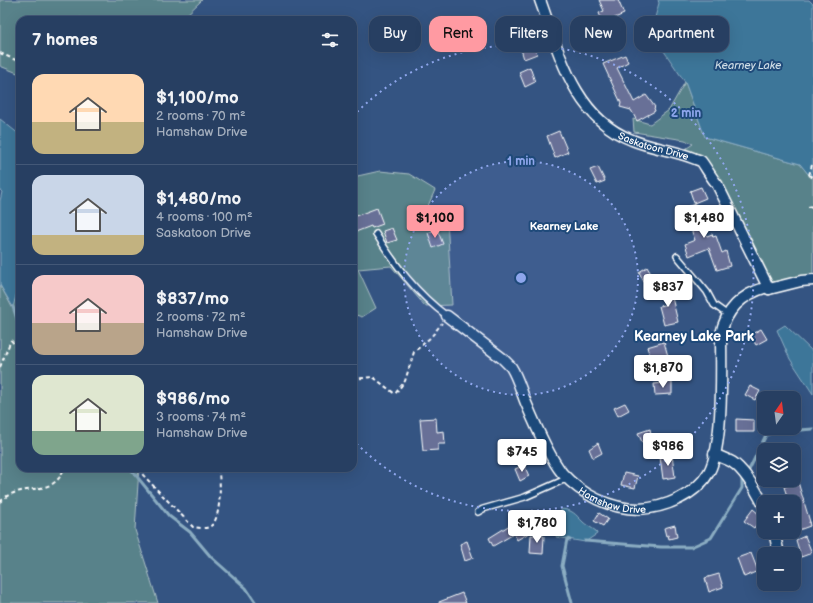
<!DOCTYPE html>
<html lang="en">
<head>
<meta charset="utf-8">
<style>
	body { margin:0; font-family:"Balsamiq Sans",sans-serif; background:#2f4668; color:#f1f3f6; height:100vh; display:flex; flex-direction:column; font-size:15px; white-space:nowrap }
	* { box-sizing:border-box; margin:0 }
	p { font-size:13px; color:#a4afbe }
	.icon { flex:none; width:22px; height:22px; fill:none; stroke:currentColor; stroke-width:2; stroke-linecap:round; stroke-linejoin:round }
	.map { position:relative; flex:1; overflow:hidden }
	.sheet { position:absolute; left:16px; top:16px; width:341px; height:456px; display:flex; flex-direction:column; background:#273f62; border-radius:12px; box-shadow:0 4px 16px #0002,0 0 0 1px #435877 }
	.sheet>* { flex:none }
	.guide { position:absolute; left:369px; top:16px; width:380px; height:36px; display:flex; gap:8px }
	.needle { width:26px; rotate:14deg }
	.fabs { position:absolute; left:757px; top:391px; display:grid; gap:8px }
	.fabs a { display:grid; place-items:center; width:44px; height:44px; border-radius:8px; background:#273f62; box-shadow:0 4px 16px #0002,0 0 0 1px #435877; font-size:20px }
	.price { position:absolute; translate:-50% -34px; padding:0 9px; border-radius:4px; background:#fff; color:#222; font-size:13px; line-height:26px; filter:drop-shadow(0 1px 2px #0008) }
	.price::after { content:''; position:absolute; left:50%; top:24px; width:12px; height:9px; margin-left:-6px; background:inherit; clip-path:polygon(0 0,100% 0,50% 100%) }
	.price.on { background:#ff9aa2; color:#111 }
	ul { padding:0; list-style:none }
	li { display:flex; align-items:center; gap:12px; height:100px; padding:0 16px }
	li+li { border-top:1px solid #435877 }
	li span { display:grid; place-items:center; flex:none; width:112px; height:80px; border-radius:12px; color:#555 }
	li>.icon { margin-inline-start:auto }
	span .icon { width:48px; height:48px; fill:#fffc; stroke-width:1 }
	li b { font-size:17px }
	h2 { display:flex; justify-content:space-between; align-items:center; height:48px; padding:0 16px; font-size:17px }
	.tag { padding:0 14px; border-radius:12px; background:#273f62; box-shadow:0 4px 16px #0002,0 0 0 1px #435877; font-size:14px; line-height:36px }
	.tag.on { background:#ff9aa2; color:#111 }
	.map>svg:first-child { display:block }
	.green { fill:#58828a; stroke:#acc0c4 }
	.water { fill:#3e7699; stroke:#8badc2 }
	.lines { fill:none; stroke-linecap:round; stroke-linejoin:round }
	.stream { stroke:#8badc2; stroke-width:3 }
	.building { fill:#677097; stroke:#fff }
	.lane-casing { stroke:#fff; stroke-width:8 }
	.street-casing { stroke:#fff; stroke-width:13 }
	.path { stroke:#fff; stroke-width:2; stroke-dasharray:4 3; stroke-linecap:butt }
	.lane { stroke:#1f4a7a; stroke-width:5 }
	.street { stroke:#1f4a7a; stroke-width:10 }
	.ring { fill:none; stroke:#8ea6ec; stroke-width:2; stroke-dasharray:2 4 }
	.labels { text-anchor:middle; stroke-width:4; stroke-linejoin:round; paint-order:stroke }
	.street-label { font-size:10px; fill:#fff; stroke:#1f4a7a }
	.water-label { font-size:11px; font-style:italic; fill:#cfdde6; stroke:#1f4a7a }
	.neighbourhood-label { font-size:11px; font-weight:bold; fill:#fff; stroke:#1f4a7a }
	.district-label { font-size:14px; font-weight:bold; fill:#fff; stroke:#1f4a7a }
	.centre { fill:#8ea6ec; stroke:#1f4a7a; stroke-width:2 }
	.ring-label { font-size:12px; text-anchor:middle; font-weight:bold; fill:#8ea6ec; stroke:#1f4a7a; stroke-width:4; stroke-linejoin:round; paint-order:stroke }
</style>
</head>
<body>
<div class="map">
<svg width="813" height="603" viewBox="0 0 813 603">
	<rect width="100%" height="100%" fill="#345482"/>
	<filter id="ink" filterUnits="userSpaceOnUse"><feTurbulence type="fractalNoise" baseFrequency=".025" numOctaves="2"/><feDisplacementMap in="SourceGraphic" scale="8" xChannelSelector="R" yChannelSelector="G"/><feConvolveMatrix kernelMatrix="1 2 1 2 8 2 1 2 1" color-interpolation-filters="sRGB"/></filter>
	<g filter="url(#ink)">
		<g class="green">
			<polygon points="0,0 202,0 181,20 20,20 20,74 0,66"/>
			<polygon points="685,82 705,137 800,164 809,175 813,176 813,280 769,289 708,173 691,157 681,152 693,144 685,140 634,132 633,119 650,124 669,110"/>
			<polygon points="380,171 409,174 435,190 424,215 447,219 452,305 425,306 391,266 358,269 376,308 362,317 353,314 353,177"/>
			<polygon points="0,285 12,307 19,285 20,286 20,468 139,468 135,530 158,603 0,603"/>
		</g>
		<g class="water">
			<polygon points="658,0 809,0 813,4 813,176 809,175 800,164 705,137 685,82 651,32 659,3"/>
			<polygon points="0,119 20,135 20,281 13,307 0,285 0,201 2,192 0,190"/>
			<polygon points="785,325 813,352 813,394 790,359 777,330"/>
			<path d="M561 509C573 510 575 514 583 522 586 525 592 528 596 531L597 534 585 542 556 537 562 519Z"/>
		</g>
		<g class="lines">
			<g class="stream">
				<polyline points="13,307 20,328"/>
				<polyline points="130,468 169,516 190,532 211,557 246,588 256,603"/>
				<polyline points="570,540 567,539 562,566 572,603"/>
				<path d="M585 541 661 547H691L711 538 742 488V479L749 470 766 435C781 429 797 431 813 429"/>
			</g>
		</g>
		<g class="building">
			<polygon points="599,0 618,0 624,14 603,23 599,13 604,11"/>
			<polygon points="529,31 537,54 524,59 517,36"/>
			<polygon points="625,55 628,62 617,68 634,102 646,95 655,107 654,108 655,111 637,121 631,110 620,107 621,103 603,64"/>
			<polygon points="530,67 535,82 525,87 519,72"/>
			<polygon points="559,131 568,152 555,158 547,136"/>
			<polygon points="598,167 605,181 597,184 590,170"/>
			<polygon points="701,187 706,198 694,203 690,191"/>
			<polygon points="695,204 707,236 712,234 713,237 716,236 722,253 726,251 730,266 717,270 709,248 689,256 685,244 695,240 683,208"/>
			<polygon points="377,208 383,224 372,228 371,226 353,233 353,217"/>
			<polygon points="392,228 397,240 387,243 383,231"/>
			<polygon points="437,229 443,244 433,248 428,233"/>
			<polygon points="647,267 653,277 644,282 639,272"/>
			<polygon points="683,279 690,288 683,294 676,285"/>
			<polygon points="669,285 678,322 664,325 659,306 668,304 659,293"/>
			<polygon points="761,329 767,339 756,345 750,335"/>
			<polygon points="664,342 671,367 655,372 647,347"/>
			<polygon points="672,382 672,394 655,395 654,384"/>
			<polygon points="750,386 760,391 755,400 745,395"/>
			<polygon points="625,403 629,410 618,416 614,408"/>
			<polygon points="436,418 437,432 444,431 445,444 438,444 438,450 423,451 420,419"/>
			<polygon points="736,419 754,420 754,432 736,432"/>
			<polygon points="650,429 652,440 642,442 638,433"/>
			<polygon points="598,443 602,453 593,458 589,449"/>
			<polygon points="672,455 675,477 663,479 660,457"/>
			<polygon points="524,465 529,476 520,481 515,469"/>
			<polygon points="624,473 638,476 635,488 621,485"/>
			<polygon points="798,482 810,522 809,522 810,526 799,530 794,515 794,502 789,502 784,487"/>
			<polygon points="753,509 760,515 757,519 759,521 754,528 744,521"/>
			<polygon points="599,513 608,519 603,526 594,521"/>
			<polygon points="518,520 522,527 525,525 529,533 517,540 514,534 493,546 489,538"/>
			<polygon points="675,525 677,537 669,539 668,535 666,536 664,528"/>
			<polygon points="531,535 544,536 543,554 530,553"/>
			<polygon points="805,536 812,553 801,557 796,540"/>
			<polygon points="467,541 473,558 465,561 460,544"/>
			<polygon points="751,553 758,571 744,577 737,558"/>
			<polygon points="719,574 723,587 709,592 705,578"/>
			<polygon points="462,593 466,603 439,603 439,602"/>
		</g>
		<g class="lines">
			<defs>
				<g id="lane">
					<path d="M376 234C396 266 416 293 447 316"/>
					<polyline points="677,256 707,292 714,305 728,315"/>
					<polyline points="478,512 483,509 525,497 568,478"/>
				</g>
				<g id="street">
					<path id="s1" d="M540 0C559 52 574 118 632 140 651 148 673 150 693 158 695 159 699 160 701 161 704 164 712 179 717 184L769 289"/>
					<path id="s2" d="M447 316 502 358 511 367C518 378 521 391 526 403 534 422 550 458 562 473 582 495 610 509 639 509 665 508 696 495 709 472 724 444 721 367 721 334 726 309 743 294 767 287L769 289 801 281 813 280"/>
					<path d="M714 454C720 457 727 459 732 462 746 471 757 492 764 506"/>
					<polyline points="774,532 779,554"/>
				</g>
			</defs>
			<use href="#lane" class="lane-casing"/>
			<use href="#street" class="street-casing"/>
			<g class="path">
				<polyline points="80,17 81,20"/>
				<polyline points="0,53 20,62"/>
				<polyline points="809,175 812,165"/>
				<polyline points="809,175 813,178"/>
				<polyline points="808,207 813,206"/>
				<polyline points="11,340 20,352"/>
				<polyline points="0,367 11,340"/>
				<polyline points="353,379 373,377 395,394 405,381 414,352 431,337 442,323"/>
				<path d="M139 468 143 475 193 527C199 528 208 530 213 524 221 514 221 480 218 468"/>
				<path d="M0 502C20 480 54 500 64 468"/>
			</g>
			<use href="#lane" class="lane"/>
			<use href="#street" class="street"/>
		</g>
	</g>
	<circle cx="521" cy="278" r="117" fill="#8ea6ec" fill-opacity=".12"/>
	<g class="ring">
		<circle cx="521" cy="278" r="117"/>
		<path d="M353 116A233 233 0 1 1 353 440"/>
	</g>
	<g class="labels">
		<g class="street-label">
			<text dy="4" stroke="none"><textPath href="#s1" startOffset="196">Saskatoon Drive</textPath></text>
			<text dy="4" stroke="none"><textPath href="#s2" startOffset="259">Hamshaw Drive</textPath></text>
		</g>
		<g class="water-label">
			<text x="748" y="69">Kearney Lake</text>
		</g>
		<g class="neighbourhood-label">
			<text x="564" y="230">Kearney Lake</text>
		</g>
		<g class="district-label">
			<text x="694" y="341">Kearney Lake Park</text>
		</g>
	</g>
	<circle cx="521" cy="278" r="6" class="centre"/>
	<g class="ring-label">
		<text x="686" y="117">2 min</text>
		<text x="521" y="165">1 min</text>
	</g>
</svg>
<div class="fabs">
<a><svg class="needle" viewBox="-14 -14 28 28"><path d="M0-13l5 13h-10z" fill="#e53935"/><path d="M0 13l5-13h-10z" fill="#a4afbe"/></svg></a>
<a><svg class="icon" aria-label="layers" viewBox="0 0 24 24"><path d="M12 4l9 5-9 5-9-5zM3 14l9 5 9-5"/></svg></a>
<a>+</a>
<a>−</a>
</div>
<b class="price on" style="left:435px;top:239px">$1,100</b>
<b class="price" style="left:704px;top:239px">$1,480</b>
<b class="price" style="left:668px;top:308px">$837</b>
<b class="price" style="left:663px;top:389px">$1,870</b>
<b class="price" style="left:668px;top:467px">$986</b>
<b class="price" style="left:522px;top:473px">$745</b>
<b class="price" style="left:537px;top:544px">$1,780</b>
<div class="guide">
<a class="tag">Buy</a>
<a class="tag on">Rent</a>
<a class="tag">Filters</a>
<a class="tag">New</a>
<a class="tag">Apartment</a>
</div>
<section class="sheet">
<h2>7 homes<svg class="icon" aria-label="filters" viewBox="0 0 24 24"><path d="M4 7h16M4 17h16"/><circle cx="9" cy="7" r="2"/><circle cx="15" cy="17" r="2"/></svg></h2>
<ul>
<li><span style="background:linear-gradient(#ffd9b3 60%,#c2b280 0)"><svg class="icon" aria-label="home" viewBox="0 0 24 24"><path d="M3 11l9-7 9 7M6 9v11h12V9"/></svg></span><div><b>$1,100/mo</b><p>2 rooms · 70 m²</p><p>Hamshaw Drive</p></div></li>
<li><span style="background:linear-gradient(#c9d6e8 75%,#c2b280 0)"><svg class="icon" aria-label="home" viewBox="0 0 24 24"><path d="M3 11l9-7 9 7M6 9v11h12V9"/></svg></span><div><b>$1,480/mo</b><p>4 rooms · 100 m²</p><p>Saskatoon Drive</p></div></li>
<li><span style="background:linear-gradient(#f6c9c9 60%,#b9a48a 0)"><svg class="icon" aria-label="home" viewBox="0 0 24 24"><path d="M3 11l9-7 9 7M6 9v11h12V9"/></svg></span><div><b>$837/mo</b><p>2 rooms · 72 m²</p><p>Hamshaw Drive</p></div></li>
<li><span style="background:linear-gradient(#dfe7d0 70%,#7fa58c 0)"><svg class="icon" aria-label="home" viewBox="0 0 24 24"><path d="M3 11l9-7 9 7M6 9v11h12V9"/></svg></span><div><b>$986/mo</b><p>3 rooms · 74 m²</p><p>Hamshaw Drive</p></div></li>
</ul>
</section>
</div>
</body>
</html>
